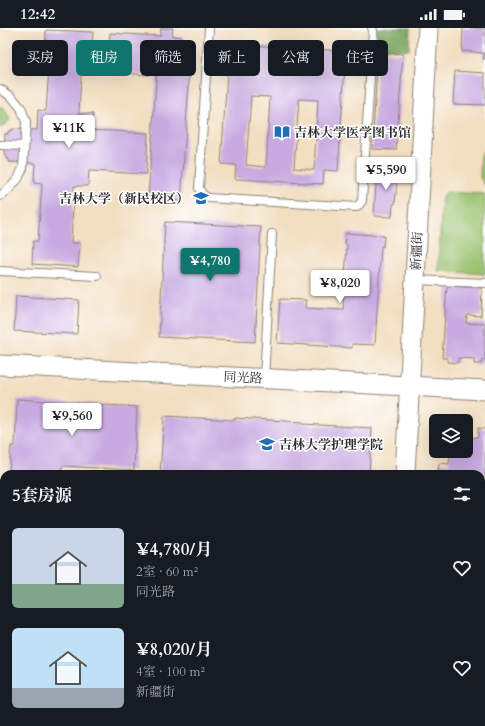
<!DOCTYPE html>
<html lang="zh">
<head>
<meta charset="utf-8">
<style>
	body { margin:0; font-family:Cardo,"Noto Serif SC",serif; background:#242831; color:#f1f3f6; height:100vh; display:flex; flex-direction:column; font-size:15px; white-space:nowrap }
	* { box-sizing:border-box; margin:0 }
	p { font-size:13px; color:#9ea1a6 }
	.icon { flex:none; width:22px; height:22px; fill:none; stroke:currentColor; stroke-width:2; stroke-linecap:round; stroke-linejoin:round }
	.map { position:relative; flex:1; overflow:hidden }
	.panel { position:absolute; left:0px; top:442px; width:485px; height:256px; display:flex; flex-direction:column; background:#171b24; border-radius:12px 12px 0 0; box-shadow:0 4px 16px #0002 }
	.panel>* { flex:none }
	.banner { position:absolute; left:12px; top:12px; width:461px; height:36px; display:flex; gap:8px }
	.buttons { position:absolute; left:429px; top:386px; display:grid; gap:8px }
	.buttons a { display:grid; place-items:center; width:44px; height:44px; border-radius:6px; background:#171b24; box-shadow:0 4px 16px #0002; font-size:20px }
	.price { position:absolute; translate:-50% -34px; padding:0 9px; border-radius:4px; background:#fff; color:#222; font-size:13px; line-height:26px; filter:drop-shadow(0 1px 2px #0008) }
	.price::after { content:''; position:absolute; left:50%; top:24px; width:12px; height:9px; margin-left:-6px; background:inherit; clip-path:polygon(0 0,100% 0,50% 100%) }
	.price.on { background:#0f766e; color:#fff }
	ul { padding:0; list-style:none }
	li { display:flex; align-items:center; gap:12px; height:100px; padding:0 12px }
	li span { display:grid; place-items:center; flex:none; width:112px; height:80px; border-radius:6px; color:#555 }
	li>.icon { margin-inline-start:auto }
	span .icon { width:48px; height:48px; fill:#fffc; stroke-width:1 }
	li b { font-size:17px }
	h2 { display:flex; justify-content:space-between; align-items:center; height:48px; padding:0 12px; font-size:17px }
	.pill { padding:0 14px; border-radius:6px; background:#171b24; box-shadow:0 4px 16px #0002; font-size:14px; line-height:36px }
	.pill.on { background:#0f766e; color:#fff }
	.status { display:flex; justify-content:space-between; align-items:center; height:28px; padding:0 20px; background:#171b24; direction:ltr }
	.status svg { height:11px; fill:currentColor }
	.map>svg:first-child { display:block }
	.green { fill:#9ac16d; stroke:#62764c }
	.forest { fill:#7ba760; stroke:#536946 }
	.building { fill:#c8aae1; fill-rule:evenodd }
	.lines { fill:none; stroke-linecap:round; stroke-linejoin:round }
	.service-casing { stroke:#8e8476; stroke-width:10 }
	.tertiary-casing { stroke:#8e8476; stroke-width:21 }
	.service { stroke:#fff; stroke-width:8 }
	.tertiary { stroke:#fff; stroke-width:19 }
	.labels { text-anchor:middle; stroke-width:3; stroke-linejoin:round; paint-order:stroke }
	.poi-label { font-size:13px; font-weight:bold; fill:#2b2b2b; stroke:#fff; text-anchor:start }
	.street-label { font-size:13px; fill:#2b2b2b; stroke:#fff }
</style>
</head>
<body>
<div class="status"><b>12:42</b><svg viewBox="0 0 49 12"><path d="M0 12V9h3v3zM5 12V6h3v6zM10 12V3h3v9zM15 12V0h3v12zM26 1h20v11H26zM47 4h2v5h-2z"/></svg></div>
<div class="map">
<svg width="485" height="698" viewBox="0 0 485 698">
	<rect width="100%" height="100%" fill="#fff"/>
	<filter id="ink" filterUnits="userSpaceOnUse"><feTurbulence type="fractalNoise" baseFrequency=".025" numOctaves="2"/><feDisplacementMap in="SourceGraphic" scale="8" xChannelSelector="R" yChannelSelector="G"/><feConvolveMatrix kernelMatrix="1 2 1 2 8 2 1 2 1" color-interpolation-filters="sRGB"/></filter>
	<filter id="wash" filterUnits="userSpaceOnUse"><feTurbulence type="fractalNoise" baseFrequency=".012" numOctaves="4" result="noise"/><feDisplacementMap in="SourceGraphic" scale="16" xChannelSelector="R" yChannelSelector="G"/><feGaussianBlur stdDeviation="0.9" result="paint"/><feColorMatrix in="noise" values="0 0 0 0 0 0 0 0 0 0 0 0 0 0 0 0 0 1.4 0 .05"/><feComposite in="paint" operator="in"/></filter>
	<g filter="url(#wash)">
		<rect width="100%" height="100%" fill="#f2dec0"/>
		<g class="green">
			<polygon points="0,78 6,84 10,92 2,99 0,100"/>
			<polygon points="485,122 485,157 480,149 481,127"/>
			<polygon points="446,164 485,166 485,246 438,243 442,169"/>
			<rect x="58" y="694" width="96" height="4"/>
		</g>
		<polygon class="forest" points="377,0 410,0 409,22 376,20"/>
		<g id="blocks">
			<g class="building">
				<polygon points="161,0 173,0 172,8 182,9 181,23 191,24 181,173 148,171 157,38 149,38 149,47 108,44 110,5 160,8"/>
				<polygon points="463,0 485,0 485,31 483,31 484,25 462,23"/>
				<polygon points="46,2 93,4 91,28 82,27 79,85 93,86 92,102 148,105 146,146 89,143 88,158 74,158 71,215 80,215 78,239 32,236 33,213 38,213 42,156 34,155 35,135 9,134 9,131 6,131 6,128 4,127 5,106 8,106 8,103 11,103 11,101 37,102 38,82 46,83 50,25 45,25"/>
				<path d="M229 16 346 23 338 143 324 142 323 156 235 151 236 137 221 136ZM251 68 270 69 266 139 246 137ZM299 71 318 72 314 142 294 140Z"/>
				<polygon points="378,24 403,26 396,122 372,121"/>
				<polygon points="455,43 485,45 485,77 453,76"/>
				<polygon points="377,139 398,140 395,176 393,176 392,189 374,188"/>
				<polygon points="165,194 261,199 255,314 159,309"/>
				<polygon points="346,205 384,208 383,219 381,218 375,317 352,316 352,320 277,315 280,271 306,272 305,280 343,282 347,217 345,216"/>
				<polygon points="447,258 482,260 481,288 467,287 466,295 485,296 485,332 482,332 481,336 474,336 474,331 458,330 458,335 448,334 448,330 442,330"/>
				<polygon points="16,268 79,272 77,306 14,303"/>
				<polygon points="17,371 137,379 134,442 62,438 61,446 9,446 11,418 15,418"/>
				<polygon points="164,388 235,392 235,390 303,394 303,396 372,400 369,446 160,446"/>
				<polygon points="478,400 485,401 485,450 484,450 483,458 485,458 485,508 482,560 481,560 481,446 438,446 439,435 449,436 450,427 452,423 466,423 466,411 469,410 478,409"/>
				<polygon points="0,513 4,513 4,694 46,694 46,698 0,698 0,593 2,565 0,565"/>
				<polygon points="481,649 485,649 485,679 481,678"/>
				<polygon points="165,694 207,694 206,698 165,698"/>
				<polygon points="348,694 366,694 366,696 348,695"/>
				<polygon points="413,694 465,694 485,695 485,698 412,698"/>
			</g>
		</g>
	</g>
	<g filter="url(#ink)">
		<use href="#blocks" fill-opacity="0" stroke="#8e8476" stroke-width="1"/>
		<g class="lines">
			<defs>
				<g id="service">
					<polyline points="209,0 199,160 202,166 208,170 357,179 362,173 373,3 372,0"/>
					<polyline points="0,61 12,69 21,80 26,94 23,140 18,151 9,161 0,168"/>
					<polyline points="0,117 24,118"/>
					<polyline points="0,243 97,248"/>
					<polyline points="415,252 485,255"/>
					<polyline points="264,351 272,206"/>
					<polyline points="481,691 485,691"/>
				</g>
				<g id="tertiary">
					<polyline points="0,337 485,362"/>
					<polyline points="405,446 428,0"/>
					<polyline points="392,698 392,694"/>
				</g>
			</defs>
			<use href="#service" class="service-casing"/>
			<use href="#tertiary" class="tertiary-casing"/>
			<use href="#service" class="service"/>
			<use href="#tertiary" class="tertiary"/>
		</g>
	</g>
	<defs>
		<symbol id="library-bare" viewBox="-9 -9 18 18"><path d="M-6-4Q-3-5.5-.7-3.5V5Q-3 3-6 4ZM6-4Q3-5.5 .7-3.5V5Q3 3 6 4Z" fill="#1f6fb2" stroke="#fff" stroke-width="2.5" paint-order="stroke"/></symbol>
		<symbol id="university-bare" viewBox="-9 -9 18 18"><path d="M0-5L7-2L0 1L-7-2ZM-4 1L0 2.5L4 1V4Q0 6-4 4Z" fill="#1f6fb2" stroke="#fff" stroke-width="2.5" paint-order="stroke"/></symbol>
	</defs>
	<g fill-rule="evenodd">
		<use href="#library-bare" x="271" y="93" width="22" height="22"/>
		<use href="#university-bare" x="190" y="159" width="22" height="22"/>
		<use href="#university-bare" x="256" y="405" width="22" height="22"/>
	</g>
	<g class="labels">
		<g class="poi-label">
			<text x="294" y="109">吉林大学医学图书馆</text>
			<text x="189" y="175" text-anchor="end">吉林大学（新民校区）</text>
			<text x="279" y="421">吉林大学护理学院</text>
		</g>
		<g class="street-label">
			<text transform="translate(416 223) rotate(-87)" y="5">新疆街</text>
			<text transform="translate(243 349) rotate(3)" y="5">同光路</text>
		</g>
	</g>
</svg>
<div class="buttons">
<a><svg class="icon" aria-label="layers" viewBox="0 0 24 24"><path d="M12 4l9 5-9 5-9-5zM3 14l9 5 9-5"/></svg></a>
</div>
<b class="price" style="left:69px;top:121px">¥11K</b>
<b class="price" style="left:386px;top:163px">¥5,590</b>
<b class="price on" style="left:210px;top:254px">¥4,780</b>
<b class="price" style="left:340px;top:276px">¥8,020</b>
<b class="price" style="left:72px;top:409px">¥9,560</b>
<div class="banner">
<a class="pill">买房</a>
<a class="pill on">租房</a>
<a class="pill">筛选</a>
<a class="pill">新上</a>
<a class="pill">公寓</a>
<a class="pill">住宅</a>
</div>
<section class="panel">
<h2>5套房源<svg class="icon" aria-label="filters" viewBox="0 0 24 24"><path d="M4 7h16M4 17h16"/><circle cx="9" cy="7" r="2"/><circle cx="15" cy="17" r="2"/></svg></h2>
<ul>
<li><span style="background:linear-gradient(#c9d6e8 70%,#7fa58c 0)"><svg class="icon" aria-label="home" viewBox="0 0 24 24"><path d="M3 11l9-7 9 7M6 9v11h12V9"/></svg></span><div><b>¥4,780/月</b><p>2室 · 60 m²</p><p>同光路</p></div><svg class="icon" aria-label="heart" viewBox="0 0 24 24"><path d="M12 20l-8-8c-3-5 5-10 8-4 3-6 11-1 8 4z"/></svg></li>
<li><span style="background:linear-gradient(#bfe0f5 75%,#9aa5b1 0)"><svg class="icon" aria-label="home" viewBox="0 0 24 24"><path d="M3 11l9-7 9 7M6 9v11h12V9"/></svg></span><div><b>¥8,020/月</b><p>4室 · 100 m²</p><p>新疆街</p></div><svg class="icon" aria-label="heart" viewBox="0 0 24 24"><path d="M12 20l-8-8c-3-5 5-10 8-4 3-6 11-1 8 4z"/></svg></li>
</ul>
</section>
</div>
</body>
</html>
